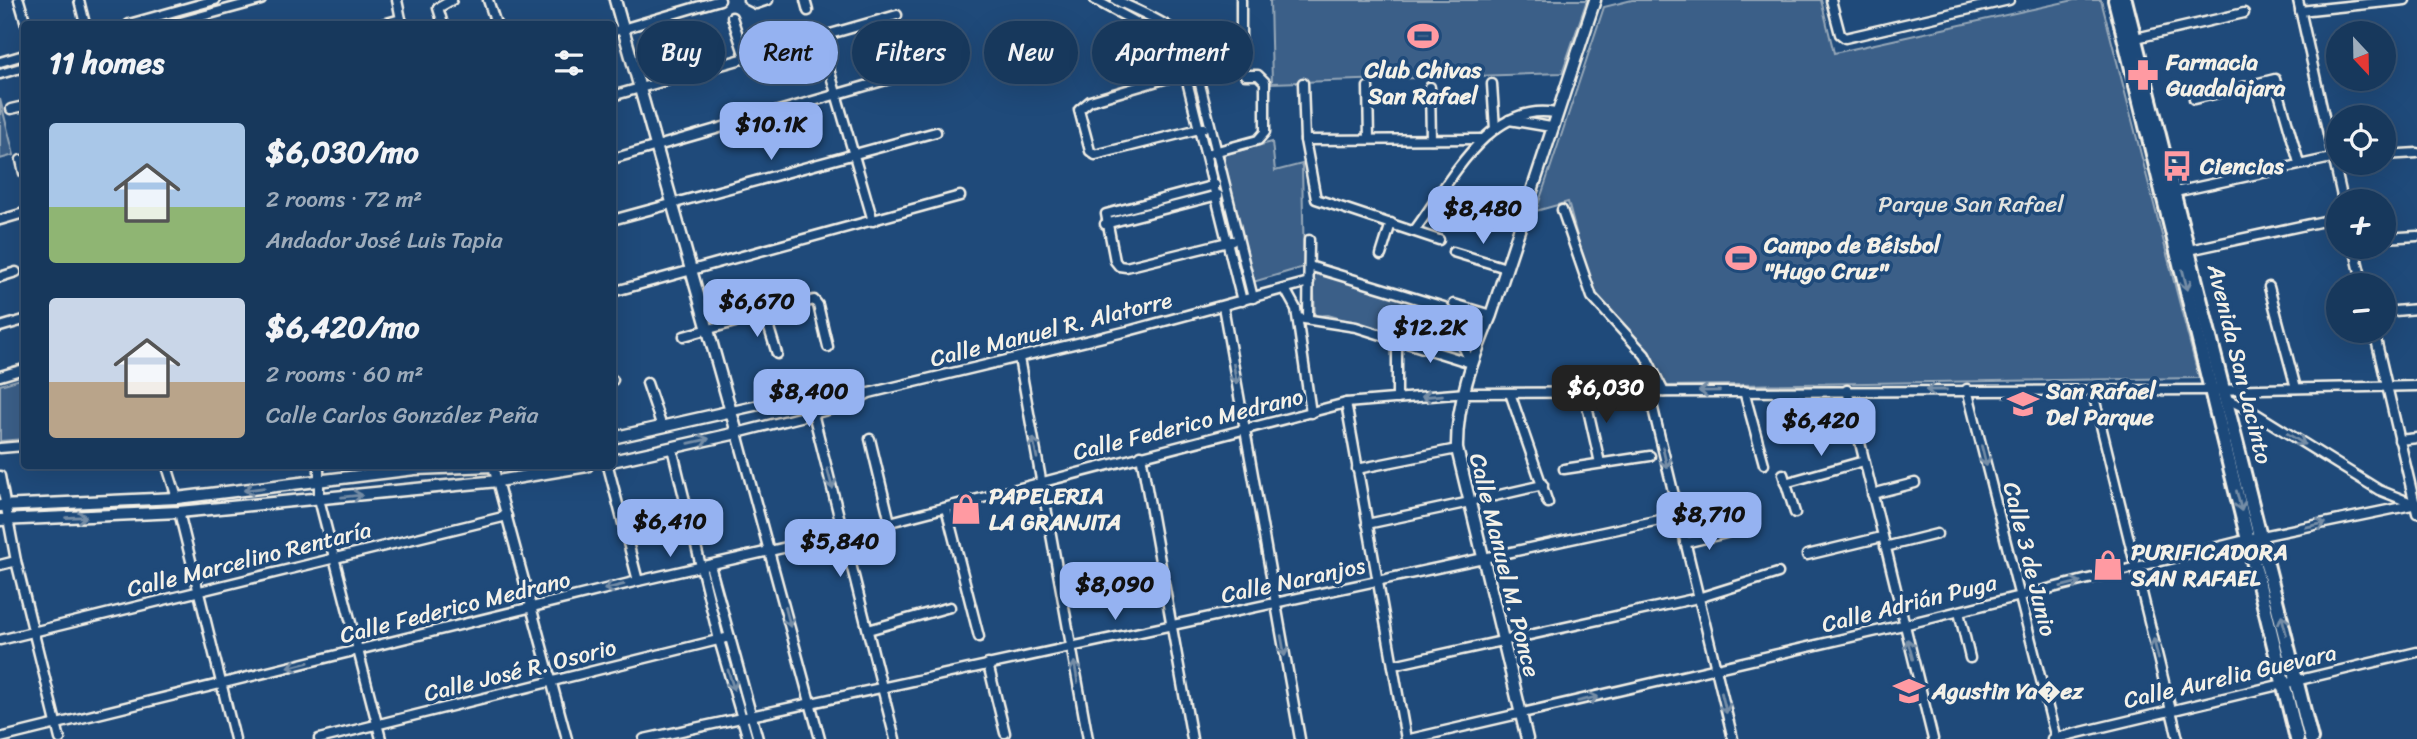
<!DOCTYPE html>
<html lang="en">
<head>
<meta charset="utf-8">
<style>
	body { margin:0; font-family:Sriracha,sans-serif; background:#203f62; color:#f1f3f6; height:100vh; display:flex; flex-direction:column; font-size:26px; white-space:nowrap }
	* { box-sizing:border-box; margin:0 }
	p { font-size:23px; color:#9eacbb }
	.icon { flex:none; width:38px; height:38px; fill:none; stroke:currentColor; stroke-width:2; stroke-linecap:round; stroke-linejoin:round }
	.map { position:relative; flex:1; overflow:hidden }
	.details { position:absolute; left:21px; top:21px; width:595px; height:448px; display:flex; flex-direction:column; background:#17385c; border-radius:7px; box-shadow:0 7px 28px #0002,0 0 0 2px #365272 }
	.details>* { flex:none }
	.top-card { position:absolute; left:637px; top:21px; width:665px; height:63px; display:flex; gap:14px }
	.needle { width:46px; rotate:158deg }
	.tools { position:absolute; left:2326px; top:21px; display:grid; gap:14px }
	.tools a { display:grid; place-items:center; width:70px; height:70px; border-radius:50%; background:#17385c; box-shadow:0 7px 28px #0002,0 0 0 2px #365272; font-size:35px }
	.price { position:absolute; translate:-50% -60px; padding:0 16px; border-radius:14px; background:#95b2f1; color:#111; font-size:23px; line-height:46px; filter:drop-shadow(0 2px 4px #0008) }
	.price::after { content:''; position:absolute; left:50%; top:42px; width:21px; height:16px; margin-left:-10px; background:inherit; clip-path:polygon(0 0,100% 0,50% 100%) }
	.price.active { background:#222; color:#fff }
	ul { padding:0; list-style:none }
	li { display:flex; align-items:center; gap:21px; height:175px; padding:0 28px }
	li span { display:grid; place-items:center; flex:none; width:196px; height:140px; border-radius:7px; color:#555 }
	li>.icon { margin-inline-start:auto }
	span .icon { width:84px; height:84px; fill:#fffc; stroke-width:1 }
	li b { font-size:30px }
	h2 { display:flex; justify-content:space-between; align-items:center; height:84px; padding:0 28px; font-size:30px }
	.pill { padding:0 24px; border-radius:32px; background:#17385c; box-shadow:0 7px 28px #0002,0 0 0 2px #365272; font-size:24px; line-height:63px }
	.pill.active { background:#95b2f1; color:#111 }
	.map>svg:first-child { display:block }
	.green { fill:#3a5f88; stroke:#97a8b8; stroke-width:2 }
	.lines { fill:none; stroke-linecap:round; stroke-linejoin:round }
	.pedestrian-casing { stroke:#f4f1e8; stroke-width:11 }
	.minor-casing { stroke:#f4f1e8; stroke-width:13 }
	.tertiary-casing { stroke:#f4f1e8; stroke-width:15 }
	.primary-casing { stroke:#f4f1e8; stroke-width:18 }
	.pedestrian { stroke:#1f4a7a; stroke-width:6 }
	.minor { stroke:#1f4a7a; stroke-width:8 }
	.tertiary { stroke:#1f4a7a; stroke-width:10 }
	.primary { stroke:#1f4a7a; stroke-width:12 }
	.oneway { stroke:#748da6 }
	.labels { text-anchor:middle; stroke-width:7; stroke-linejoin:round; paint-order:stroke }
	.poi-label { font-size:23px; font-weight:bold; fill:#f4f1e8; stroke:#1f4a7a; text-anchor:start }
	.park-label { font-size:23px; fill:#e1e2de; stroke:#1f4a7a }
	.street-label { font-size:23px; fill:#f4f1e8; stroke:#1f4a7a }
</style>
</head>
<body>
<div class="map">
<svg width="2417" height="739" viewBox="0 0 2417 739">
	<rect width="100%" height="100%" fill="#1f4a7a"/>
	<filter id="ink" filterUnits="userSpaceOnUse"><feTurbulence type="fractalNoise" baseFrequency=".0143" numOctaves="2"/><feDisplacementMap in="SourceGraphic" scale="14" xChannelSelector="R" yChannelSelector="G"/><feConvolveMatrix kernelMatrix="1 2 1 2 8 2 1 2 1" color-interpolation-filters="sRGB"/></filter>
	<g filter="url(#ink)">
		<g class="green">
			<polygon points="1270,0 1587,0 1562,73 1272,83"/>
			<polygon points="1632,0 1821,0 1834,53 2074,0 2101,0 2199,378 1665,386 1647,351 1597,300 1588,277 1568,202 1536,211 1604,7"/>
			<polygon points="0,99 14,155 0,159"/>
			<polygon points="1272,142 1275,171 1302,164 1304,267 1253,282 1220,156"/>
			<polygon points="1313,271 1443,309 1464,354 1328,315 1315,316"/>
			<polygon points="24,378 24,439 0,441 0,385"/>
		</g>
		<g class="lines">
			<defs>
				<polyline id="pedestrian" points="1470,502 1495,496"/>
				<g id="minor">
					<polyline points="19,0 26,24"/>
					<polyline points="79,0 85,24"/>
					<polyline points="397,0 402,24"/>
					<polyline points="488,0 496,24"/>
					<polyline points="748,0 756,4 768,0"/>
					<polyline points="805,0 808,11"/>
					<polyline points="1095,0 1171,41 1179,49 1242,301"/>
					<path d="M1116 0C1139 12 1177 25 1191 48L1253 298"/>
					<polyline points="1831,0 1840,34 1845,38 2009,0"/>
					<polyline points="2298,0 2343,201"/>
					<polyline points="2300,11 2405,0"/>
					<polyline points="732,17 745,57"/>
					<polyline points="129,24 215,0"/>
					<polyline points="173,24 261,0"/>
					<polyline points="383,24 401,19"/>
					<polyline points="443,24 438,8 452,0"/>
					<polyline points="612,32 720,0"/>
					<polyline points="820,38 873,221"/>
					<polyline points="2136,38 2244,13"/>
					<polyline points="1191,48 1209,45"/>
					<polyline points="0,62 24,55"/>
					<polyline points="1188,72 1090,101 1079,110 1090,151 1095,155 1203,128"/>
					<polyline points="0,74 24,67"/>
					<polyline points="1303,83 1305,140 1316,199 1439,240"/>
					<polyline points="1492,84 1495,129"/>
					<polyline points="1368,87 1369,139"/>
					<polyline points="1430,87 1431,139"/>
					<polyline points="612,96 897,15"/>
					<polyline points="2194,99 2275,79 2299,163"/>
					<polyline points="11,109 24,106"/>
					<polyline points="1509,120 1551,127"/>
					<polyline points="1305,140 1482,139"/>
					<polyline points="1210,153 1258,140 1265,132 1265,82 1258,75 1245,75 1241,68 1241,0"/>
					<polyline points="2384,155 2417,153"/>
					<polyline points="612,159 914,72"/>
					<polyline points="21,160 24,173"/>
					<polyline points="1215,185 1106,214 1115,261 1119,266 1126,267 1232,241"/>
					<polyline points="2175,192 2336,157"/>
					<polyline points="1476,203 1521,220"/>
					<polyline points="1562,210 1592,297 1645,355 1664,392"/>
					<polyline points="0,220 24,213"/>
					<polyline points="612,220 936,132"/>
					<polyline points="1105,224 1218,195"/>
					<path d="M1414 231C1448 186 1488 101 1555 113"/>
					<polyline points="2384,238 2417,236"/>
					<polyline points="2354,247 2363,285"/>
					<polyline points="2189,250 2338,218"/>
					<polyline points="1453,252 1506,268"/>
					<polyline points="1381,255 1391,223"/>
					<polyline points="1309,266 1444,307 1471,363"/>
					<polyline points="0,277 16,272"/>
					<polyline points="2269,287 2296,388"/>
					<polyline points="1285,289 1296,309 1311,413"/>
					<polyline points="612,292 960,196"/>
					<polyline points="1454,304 1491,315"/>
					<polyline points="1223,306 1300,739"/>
					<polyline points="2384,312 2417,309"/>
					<polyline points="765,315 777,354"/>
					<polyline points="1308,317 1309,240"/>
					<polyline points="1298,318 1356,327 1471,363"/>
					<polyline points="0,327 24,320"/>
					<polyline points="2374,331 2417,513"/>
					<polyline points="684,336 814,300 818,305 828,347"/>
					<polyline points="1019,358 1088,739"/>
					<polyline points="0,376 24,369"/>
					<polyline points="612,380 613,380"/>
					<polyline points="647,383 662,427"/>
					<polyline points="1967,389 2056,739"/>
					<polyline points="2092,389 2178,739"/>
					<polyline points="1847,390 1933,739"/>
					<polyline points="1744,391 1764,464"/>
					<polyline points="1584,392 1600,463"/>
					<polyline points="1649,392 1733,739"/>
					<polyline points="1510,393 1548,503"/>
					<polyline points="2225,398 2255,413 2379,490 2414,504"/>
					<polyline points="1397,399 1397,340"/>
					<polyline points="1346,403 1406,739"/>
					<polyline points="732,411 808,394 866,393"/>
					<polyline points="813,413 895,739"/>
					<polyline points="870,439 890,522"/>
					<polyline points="2399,440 2417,438"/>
					<polyline points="0,448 24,446"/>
					<polyline points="672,448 719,640 748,739"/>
					<polyline points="1141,455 1192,739"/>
					<polyline points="167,466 177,498"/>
					<polyline points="319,466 319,499 381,739"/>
					<polyline points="493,466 567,739"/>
					<polyline points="608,466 638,581"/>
					<polyline points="1357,469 1457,449"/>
					<polyline points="1564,469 1650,456"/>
					<polyline points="1783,474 1795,513"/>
					<polyline points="0,476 16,561 60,739"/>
					<polyline points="1785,483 1864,461"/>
					<polyline points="1872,494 1915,483"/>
					<polyline points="1495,496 1543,485"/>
					<polyline points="946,508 979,637"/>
					<polyline points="179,512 235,739"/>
					<polyline points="1367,524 1470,502"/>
					<polyline points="1685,543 1726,533"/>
					<polyline points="1885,547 1937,534"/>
					<polyline points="1807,555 1882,537"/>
					<polyline points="0,565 16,561"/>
					<polyline points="710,565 758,739"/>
					<polyline points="1959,612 1970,658"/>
					<polyline points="868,630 950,607"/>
					<polyline points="0,640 507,516"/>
					<polyline points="988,664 1005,733"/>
					<polyline points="1393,665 1698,598 1778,573"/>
					<polyline points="0,738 638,581 844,534 1346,403 1466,393 2212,390 2417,386"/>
					<polyline points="319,739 730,637"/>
					<polyline points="644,739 1678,516"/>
					<polyline points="820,739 737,433 847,405 869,393 1128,331 1309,282"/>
					<polyline points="1410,739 1903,625 2262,536 2417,504"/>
					<polyline points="2052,739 2417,652"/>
				</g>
				<g id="tertiary">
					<polyline points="612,438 732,411"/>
					<polyline points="612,461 737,433 615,0"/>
					<polyline points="0,506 177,498 415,469 493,466"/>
					<polyline points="0,520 179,512 498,481 587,466"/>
					<path d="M1527 739 1457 449C1456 403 1473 358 1491 315L1595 0"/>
				</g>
				<g id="primary">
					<polyline points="2115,0 2297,739"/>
					<polyline points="2125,0 2311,739"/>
				</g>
			</defs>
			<use href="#pedestrian" class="pedestrian-casing"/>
			<use href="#minor" class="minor-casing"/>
			<use href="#tertiary" class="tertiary-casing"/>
			<use href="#primary" class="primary-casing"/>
			<use href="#pedestrian" class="pedestrian"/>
			<use href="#minor" class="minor"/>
			<use href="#tertiary" class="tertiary"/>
			<use href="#primary" class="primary"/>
		</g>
		<defs><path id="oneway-shaft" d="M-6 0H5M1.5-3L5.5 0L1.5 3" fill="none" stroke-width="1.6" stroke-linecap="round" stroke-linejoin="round" transform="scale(1.75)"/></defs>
		<g class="oneway">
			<use href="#oneway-shaft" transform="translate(2185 280) rotate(76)"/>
			<use href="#oneway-shaft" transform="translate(1235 374) rotate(81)"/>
			<use href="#oneway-shaft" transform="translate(1936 390) rotate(180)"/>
			<use href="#oneway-shaft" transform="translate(1709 391) rotate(179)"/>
			<use href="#oneway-shaft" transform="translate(1432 396) rotate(175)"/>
			<use href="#oneway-shaft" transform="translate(2296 439) rotate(32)"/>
			<use href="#oneway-shaft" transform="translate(699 441) rotate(-13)"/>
			<use href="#oneway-shaft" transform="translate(1035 448) rotate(-101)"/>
			<use href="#oneway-shaft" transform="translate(1984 456) rotate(76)"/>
			<use href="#oneway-shaft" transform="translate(1665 458) rotate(77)"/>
			<use href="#oneway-shaft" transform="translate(830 479) rotate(75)"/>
			<use href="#oneway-shaft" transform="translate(254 489) rotate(173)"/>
			<use href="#oneway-shaft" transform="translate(352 496) rotate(-6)"/>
			<use href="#oneway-shaft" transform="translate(2239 501) rotate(76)"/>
			<use href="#oneway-shaft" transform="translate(76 517) rotate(-3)"/>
			<use href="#oneway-shaft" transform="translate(2316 525) rotate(-12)"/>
			<use href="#oneway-shaft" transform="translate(2071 584) rotate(-14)"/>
			<use href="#oneway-shaft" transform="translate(614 587) rotate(166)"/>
			<use href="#oneway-shaft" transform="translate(788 617) rotate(75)"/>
			<use href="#oneway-shaft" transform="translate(2284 625) rotate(-104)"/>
			<use href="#oneway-shaft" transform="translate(1283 646) rotate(80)"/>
			<use href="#oneway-shaft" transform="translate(1910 649) rotate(-105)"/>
			<use href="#oneway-shaft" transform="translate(2156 649) rotate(-104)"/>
			<use href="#oneway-shaft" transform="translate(298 665) rotate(166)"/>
			<use href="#oneway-shaft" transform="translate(1076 672) rotate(-100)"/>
			<use href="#oneway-shaft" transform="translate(731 680) rotate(73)"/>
			<use href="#oneway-shaft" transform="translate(1588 699) rotate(-13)"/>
			<use href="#oneway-shaft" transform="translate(1724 703) rotate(76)"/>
		</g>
	</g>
	<defs>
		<symbol id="stadium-bare" viewBox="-9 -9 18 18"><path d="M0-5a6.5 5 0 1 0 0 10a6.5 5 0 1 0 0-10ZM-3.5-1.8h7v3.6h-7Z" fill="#ff9aa2" stroke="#1f4a7a" stroke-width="2.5" paint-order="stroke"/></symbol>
		<symbol id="pharmacy-bare" viewBox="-9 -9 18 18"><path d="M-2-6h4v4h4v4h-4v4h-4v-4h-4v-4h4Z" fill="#ff9aa2" stroke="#1f4a7a" stroke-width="2.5" paint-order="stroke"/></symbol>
		<symbol id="bus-bare" viewBox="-9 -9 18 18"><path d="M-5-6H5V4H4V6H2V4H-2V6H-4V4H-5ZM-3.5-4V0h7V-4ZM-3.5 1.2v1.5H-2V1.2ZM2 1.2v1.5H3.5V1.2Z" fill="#ff9aa2" stroke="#1f4a7a" stroke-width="2.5" paint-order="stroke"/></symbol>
		<symbol id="school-bare" viewBox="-9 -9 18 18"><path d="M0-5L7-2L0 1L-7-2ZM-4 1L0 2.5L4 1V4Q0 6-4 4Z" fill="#ff9aa2" stroke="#1f4a7a" stroke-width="2.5" paint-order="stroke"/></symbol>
		<symbol id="shop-bare" viewBox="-9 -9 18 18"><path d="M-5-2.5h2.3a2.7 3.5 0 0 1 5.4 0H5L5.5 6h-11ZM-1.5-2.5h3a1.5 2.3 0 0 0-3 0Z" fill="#ff9aa2" stroke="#1f4a7a" stroke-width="2.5" paint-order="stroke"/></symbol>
	</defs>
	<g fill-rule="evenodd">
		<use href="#stadium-bare" x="1401" y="14" width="44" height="44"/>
		<use href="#pharmacy-bare" x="2121" y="53" width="44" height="44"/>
		<use href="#bus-bare" x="2155" y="144" width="44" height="44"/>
		<use href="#stadium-bare" x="1719" y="236" width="44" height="44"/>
		<use href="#school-bare" x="2001" y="382" width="44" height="44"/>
		<use href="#shop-bare" x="944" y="487" width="44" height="44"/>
		<use href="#shop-bare" x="2086" y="543" width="44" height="44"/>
		<use href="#school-bare" x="1887" y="669" width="44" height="44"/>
	</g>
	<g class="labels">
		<g class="poi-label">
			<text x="2166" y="70">Farmacia<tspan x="2166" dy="26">Guadalajara</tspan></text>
			<text x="1423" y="78" text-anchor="middle">Club Chivas<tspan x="1423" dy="26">San Rafael</tspan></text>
			<text x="2200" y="174">Ciencias</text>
			<text x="1764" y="253">Campo de Béisbol<tspan x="1764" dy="26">"Hugo Cruz"</tspan></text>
			<text x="2046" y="399">San Rafael<tspan x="2046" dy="26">Del Parque</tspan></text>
			<text x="989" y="504">PAPELERIA<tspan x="989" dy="26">LA GRANJITA</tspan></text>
			<text x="2131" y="560">PURIFICADORA<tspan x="2131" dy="26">SAN RAFAEL</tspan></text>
			<text x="1932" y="699">Agustin Ya�ez</text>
		</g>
		<g class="park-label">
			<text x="1971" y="212">Parque San Rafael</text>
		</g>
		<g class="street-label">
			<text transform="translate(1051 329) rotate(-14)" y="8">Calle Manuel R. Alatorre</text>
			<text transform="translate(2240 364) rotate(76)" y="8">Avenida San Jacinto</text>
			<text transform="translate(1188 424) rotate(-14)" y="8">Calle Federico Medrano</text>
			<text transform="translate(249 559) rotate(-14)" y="8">Calle Marcelino Rentaría</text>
			<text transform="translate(2030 559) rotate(76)" y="8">Calle 3 de Junio</text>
			<text transform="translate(1505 565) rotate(76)" y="8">Calle Manuel M. Ponce</text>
			<text transform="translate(1293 580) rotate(-12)" y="8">Calle Naranjos</text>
			<text transform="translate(1909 603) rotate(-14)" y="8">Calle Adrián Puga</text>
			<text transform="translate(455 607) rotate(-14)" y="8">Calle Federico Medrano</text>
			<text transform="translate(520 670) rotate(-14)" y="8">Calle José R. Osorio</text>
			<text transform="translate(2230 676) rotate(-13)" y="8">Calle Aurelia Guevara</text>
		</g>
	</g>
</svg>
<div class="tools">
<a><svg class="needle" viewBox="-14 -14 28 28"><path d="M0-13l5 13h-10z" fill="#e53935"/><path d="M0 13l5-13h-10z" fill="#9eacbb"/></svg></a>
<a><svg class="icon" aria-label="locate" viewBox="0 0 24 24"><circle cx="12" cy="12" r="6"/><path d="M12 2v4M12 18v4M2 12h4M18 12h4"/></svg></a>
<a>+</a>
<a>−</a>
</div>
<b class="price" style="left:771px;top:162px">$10.1K</b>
<b class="price" style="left:1483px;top:246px">$8,480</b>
<b class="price" style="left:757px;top:339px">$6,670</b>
<b class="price" style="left:1430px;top:365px">$12.2K</b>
<b class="price active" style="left:1606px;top:425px">$6,030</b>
<b class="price" style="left:809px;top:429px">$8,400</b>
<b class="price" style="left:1821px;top:458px">$6,420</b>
<b class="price" style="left:1709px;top:552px">$8,710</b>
<b class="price" style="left:670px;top:559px">$6,410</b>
<b class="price" style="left:840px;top:579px">$5,840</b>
<b class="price" style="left:1115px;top:622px">$8,090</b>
<div class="top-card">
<a class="pill">Buy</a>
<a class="pill active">Rent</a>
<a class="pill">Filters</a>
<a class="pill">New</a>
<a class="pill">Apartment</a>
</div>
<section class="details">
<h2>11 homes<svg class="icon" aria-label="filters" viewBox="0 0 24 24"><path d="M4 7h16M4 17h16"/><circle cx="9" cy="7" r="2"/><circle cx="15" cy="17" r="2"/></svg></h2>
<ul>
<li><span style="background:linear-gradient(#a9c7e8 60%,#8fb573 0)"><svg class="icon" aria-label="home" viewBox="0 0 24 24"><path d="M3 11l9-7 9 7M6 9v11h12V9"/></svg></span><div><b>$6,030/mo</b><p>2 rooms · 72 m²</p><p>Andador José Luis Tapia</p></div></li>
<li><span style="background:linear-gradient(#c9d6e8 60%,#b9a48a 0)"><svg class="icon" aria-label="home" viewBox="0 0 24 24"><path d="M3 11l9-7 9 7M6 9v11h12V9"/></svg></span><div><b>$6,420/mo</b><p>2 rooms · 60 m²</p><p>Calle Carlos González Peña</p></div></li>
</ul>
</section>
</div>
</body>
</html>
